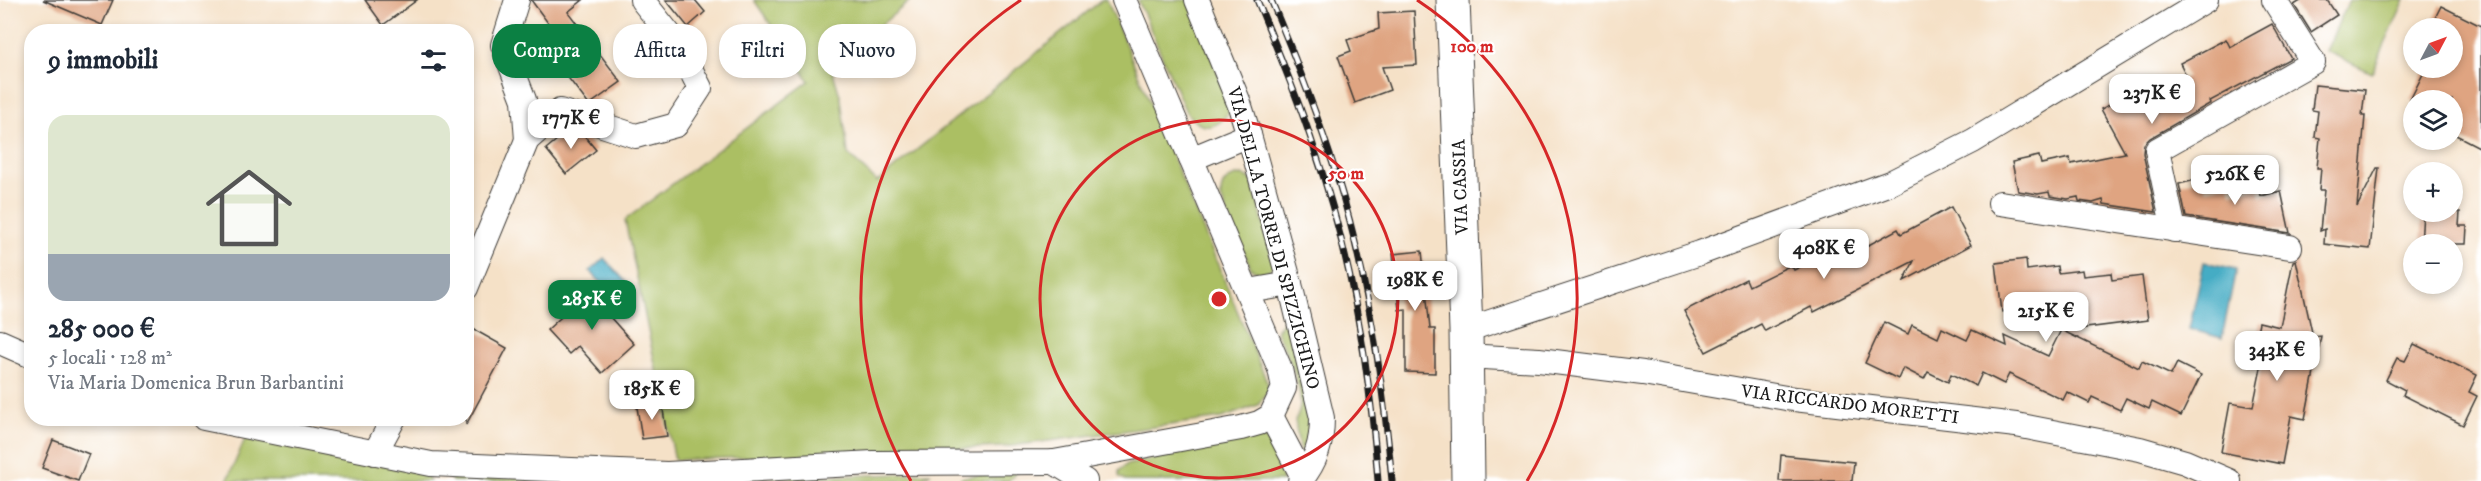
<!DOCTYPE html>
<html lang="it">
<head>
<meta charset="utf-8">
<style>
	body { margin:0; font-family:"IM FELL DW Pica",serif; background:#f6f6f7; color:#1f2937; height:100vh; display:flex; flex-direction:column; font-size:22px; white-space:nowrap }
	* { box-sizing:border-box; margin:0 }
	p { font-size:20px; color:#747a83 }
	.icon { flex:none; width:33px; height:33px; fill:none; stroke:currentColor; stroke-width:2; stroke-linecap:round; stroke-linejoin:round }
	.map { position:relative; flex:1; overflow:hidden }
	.drawer { position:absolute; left:24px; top:24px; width:450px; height:402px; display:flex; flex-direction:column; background:#fff; border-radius:24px; box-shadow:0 3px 9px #0003 }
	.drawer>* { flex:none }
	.guide { position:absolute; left:492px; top:24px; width:570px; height:54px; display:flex; gap:12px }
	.needle { width:39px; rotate:49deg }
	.fabs { position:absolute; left:2403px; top:18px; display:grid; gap:12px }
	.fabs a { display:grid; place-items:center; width:60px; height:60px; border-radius:50%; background:#fff; box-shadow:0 3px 9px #0003; font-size:30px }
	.price { position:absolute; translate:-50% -51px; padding:0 14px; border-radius:12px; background:#fff; color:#222; font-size:20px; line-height:39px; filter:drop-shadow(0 2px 3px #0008) }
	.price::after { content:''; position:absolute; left:50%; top:36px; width:18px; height:14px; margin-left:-9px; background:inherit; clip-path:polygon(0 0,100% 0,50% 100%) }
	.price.current { background:#0b8043; color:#fff }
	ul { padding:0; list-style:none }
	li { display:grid; align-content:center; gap:12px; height:318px; padding:0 24px }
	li+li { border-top:2px solid #e0e1e3 }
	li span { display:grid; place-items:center; height:186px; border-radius:18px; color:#555 }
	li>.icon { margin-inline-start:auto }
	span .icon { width:108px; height:108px; fill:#fffc; stroke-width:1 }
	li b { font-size:26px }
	h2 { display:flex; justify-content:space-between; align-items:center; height:72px; padding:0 24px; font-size:26px }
	.pill { padding:0 21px; border-radius:24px; background:#fff; box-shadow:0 3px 9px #0003; font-size:21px; line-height:54px }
	.pill.current { background:#0b8043; color:#fff }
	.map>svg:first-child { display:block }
	.green { fill:#abbf63; stroke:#646e40; stroke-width:1.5 }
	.water { fill:#44acc4; stroke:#306470; stroke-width:1.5 }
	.building { fill:#dfa481 }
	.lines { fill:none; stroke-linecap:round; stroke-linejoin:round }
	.street-casing { stroke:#3d3a36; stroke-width:26 }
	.primary-casing { stroke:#3d3a36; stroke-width:35 }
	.street { stroke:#fff; stroke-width:24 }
	.primary { stroke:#fff; stroke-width:33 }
	.rail-casing { stroke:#1c1c1c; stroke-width:7 }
	.rail { stroke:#fff; stroke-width:4.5; stroke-dasharray:14; stroke-linecap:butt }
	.ring { fill:none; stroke:#d62828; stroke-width:3 }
	.labels { text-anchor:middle; stroke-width:4.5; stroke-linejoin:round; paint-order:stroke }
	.street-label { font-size:18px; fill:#1c1c1c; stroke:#fff }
	.centre { fill:#d62828; stroke:#fff; stroke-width:3 }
	.ring-label { font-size:18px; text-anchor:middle; font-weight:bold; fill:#d62828; stroke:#fff; stroke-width:4.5; stroke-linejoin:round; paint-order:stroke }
</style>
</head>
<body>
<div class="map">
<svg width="2481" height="481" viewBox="0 0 2481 481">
	<rect width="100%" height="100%" fill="#fff"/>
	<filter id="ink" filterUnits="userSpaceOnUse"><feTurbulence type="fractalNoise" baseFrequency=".0167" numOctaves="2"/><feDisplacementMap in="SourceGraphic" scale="12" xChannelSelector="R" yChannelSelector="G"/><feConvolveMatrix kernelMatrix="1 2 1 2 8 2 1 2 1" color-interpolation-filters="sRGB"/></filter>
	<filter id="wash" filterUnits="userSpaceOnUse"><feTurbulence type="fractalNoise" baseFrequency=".008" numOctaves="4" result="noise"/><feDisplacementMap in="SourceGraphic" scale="24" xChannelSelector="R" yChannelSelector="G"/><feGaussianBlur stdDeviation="1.35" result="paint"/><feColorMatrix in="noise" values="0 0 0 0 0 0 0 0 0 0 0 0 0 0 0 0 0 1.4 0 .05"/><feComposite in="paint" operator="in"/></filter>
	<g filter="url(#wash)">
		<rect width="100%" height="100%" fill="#f5e1c7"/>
		<g class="green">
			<polygon points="754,0 911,0 831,66 841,99 848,154 877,182 1102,0 1107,0 1270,389 1258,405 1222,418 1003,447 675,460 625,220 809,81"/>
			<path d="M1138 0H1191L1231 108C1218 132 1200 132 1185 110Z"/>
			<polygon points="2349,0 2405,0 2372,73 2326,51"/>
			<path d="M1242 175 1252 180 1274 264C1268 275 1259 275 1251 268L1221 198C1220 182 1228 177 1242 175Z"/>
			<path d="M1282 322H1288L1313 429 1305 456 1299 448 1295 420C1311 398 1286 353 1276 331Z"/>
			<path d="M1255 436C1280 439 1281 459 1282 481H1126L1119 476V471L1126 465Z"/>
			<polygon points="245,439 425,472 430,481 227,481"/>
			<polygon points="1019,470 1008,481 958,481 964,477"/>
			<polygon points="447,472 607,481 452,481"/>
			<polygon points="931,473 917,481 700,481"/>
		</g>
		<g class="water">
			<polygon points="604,258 627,283 613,295 590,271"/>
			<polygon points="2204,262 2236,269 2222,338 2189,329"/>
		</g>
		<g id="blocks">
			<g class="building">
				<polygon points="43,0 113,0 102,25"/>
				<polygon points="365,0 417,0 383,25"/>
				<polygon points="531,0 583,0 568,12 621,82 589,105 540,41 554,31"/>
				<polygon points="666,0 695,0 705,12 688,27"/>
				<polygon points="2302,0 2327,0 2337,15 2311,32 2294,5"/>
				<polygon points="2441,6 2481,26 2481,148 2452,133 2452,100 2410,100 2426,68 2452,68 2452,28 2430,28"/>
				<polygon points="1414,11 1417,65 1382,67 1390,90 1355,103 1338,56 1351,51 1347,40 1379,29 1378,13"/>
				<polygon points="2272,24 2291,58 2210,101 2211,103 2150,138 2144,144 2143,153 2156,212 2104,204 2103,200 2093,203 2079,201 2078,197 2068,199 2050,196 2049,192 2038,194 2018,191 2012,162 2039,156 2041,164 2070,158 2071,164 2125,153 2101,109 2147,85 2153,96 2187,77 2180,63 2226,39 2230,47"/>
				<polygon points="2315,85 2365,90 2362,116 2365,116 2357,207 2377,168 2379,168 2370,249 2324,244 2325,229 2320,231 2324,190 2319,190 2321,168 2317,168 2320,138 2315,137 2318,111 2312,110"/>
				<polygon points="570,129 583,134 596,150 566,174 546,149"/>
				<polygon points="2204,178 2206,189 2229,184 2231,193 2259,187 2261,196 2281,191 2290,233 2186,217 2179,184"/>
				<polygon points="1951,207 1971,245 1904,281 1914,261 1814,312 1811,307 1765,331 1761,324 1706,352 1684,311 1746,279 1749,286 1791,265 1794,270 1847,244 1852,254 1898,229 1901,234"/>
				<polygon points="2423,212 2460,212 2459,226 2467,226 2466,244 2421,244"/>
				<polygon points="1422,251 1430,329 1435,329 1435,373 1406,372 1406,309 1399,310 1393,254"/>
				<polygon points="2026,259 2027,270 2057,266 2058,273 2082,270 2083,276 2111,273 2112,280 2142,276 2148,320 2063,331 2139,368 2142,361 2171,375 2177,363 2201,375 2181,416 2152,402 2149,409 2126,398 2120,410 2092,397 2089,403 2067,392 2063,400 2009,374 2004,384 1982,373 1976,386 1951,374 1948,382 1928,372 1924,379 1903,368 1898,379 1865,363 1884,322 1908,334 1912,325 1938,338 1942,328 1967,340 1972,330 2007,346 2005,336 2048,356 2061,330 2057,305 2002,312 1996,263"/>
				<polygon points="2296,260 2313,337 2321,336 2305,419 2291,416 2282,464 2221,452 2230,403 2253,407 2263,358 2252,356 2259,322 2280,327 2293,261"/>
				<polygon points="595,286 617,310 610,317 634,344 602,373 578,346 569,354 547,330"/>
				<polygon points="473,329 507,348 466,425 466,340"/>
				<polygon points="2414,344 2477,375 2469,392 2477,396 2463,425 2403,395 2405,390 2386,380 2397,358 2405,361"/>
				<polygon points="662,403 667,436 642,439 637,407"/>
				<polygon points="53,440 89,454 78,481 42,468"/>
				<polygon points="1781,455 1854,462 1852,481 1779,481"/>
			</g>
		</g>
	</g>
	<g filter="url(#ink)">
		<use href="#blocks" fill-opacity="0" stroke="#3d3a36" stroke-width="1.5"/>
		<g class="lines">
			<defs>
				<g id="street">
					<polyline points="517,0 503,45 524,100 527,140"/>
					<polyline points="1124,0 1280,369 1284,388 1271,416"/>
					<path d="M1197 0 1239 103 1249 135 1290 284 1322 418C1322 443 1316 462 1300 481"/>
					<polyline points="1191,159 1249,135"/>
					<polyline points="2000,203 2290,247"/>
					<polyline points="2174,230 2157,150 2313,62 2274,0"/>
					<polyline points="466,288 527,140 560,111 636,136 676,125 700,88 678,45 642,0"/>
					<polyline points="1249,291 1290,284"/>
					<polyline points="1466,330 1700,253 1890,183 1973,141 2206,0"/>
					<polyline points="0,342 32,356"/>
					<polyline points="1465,356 1539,360 1643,373 1786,398 2016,425 2140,449 2185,462 2229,481"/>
					<polyline points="1271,416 1303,477"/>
					<polyline points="204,418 431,464 667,474 873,463 1054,462 1241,428 1259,423 1271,416"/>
					<polyline points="375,453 394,418"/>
					<polyline points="1054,462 1085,481"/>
				</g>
				<polyline id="primary" points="1453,0 1466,330 1468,481"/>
			</defs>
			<use href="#street" class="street-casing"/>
			<use href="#primary" class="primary-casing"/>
			<use href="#street" class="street"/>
			<use href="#primary" class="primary"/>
			<defs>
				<g id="rail">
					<path d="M1257 0C1278 51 1299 101 1316 154 1352 259 1370 370 1378 481"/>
					<path d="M1271 0C1296 59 1319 119 1338 180 1368 277 1383 380 1392 481"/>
				</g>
			</defs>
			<use href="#rail" class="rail-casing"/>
			<use href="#rail" class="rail"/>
		</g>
	</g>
	<g class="ring">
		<circle cx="1219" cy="299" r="179"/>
		<path d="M911 481A358 358 0 0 1 1021 0M1417 0A358 358 0 0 1 1527 481"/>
	</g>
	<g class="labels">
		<g class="street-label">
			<text transform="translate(1460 187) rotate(-92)" y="6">VIA CASSIA</text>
			<text transform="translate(1274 238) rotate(75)" y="6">VIA DELLA TORRE DI SPIZZICHINO</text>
			<text transform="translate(1850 404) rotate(7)" y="6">VIA RICCARDO MORETTI</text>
		</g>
	</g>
	<circle cx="1219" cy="299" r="9" class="centre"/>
	<g class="ring-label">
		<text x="1472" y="52">100 m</text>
		<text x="1346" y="179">50 m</text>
	</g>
</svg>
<div class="fabs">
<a><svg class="needle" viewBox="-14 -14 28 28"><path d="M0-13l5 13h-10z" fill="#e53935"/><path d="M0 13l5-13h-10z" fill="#747a83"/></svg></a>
<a><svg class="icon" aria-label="layers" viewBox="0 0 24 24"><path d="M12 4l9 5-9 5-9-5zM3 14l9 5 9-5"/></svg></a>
<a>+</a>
<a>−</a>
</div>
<b class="price" style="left:2152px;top:125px">237K €</b>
<b class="price" style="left:571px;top:150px">177K €</b>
<b class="price" style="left:2235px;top:206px">526K €</b>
<b class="price" style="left:1824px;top:280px">408K €</b>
<b class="price" style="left:1415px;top:312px">198K €</b>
<b class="price current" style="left:592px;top:331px">285K €</b>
<b class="price" style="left:2046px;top:343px">215K €</b>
<b class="price" style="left:2277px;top:382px">343K €</b>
<b class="price" style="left:652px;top:421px">185K €</b>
<div class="guide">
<a class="pill current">Compra</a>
<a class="pill">Affitta</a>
<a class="pill">Filtri</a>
<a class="pill">Nuovo</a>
</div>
<section class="drawer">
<h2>9 immobili<svg class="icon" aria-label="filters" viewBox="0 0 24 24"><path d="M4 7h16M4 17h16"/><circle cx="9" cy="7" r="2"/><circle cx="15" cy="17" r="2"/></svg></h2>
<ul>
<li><span style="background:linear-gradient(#dfe7d0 75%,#9aa5b1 0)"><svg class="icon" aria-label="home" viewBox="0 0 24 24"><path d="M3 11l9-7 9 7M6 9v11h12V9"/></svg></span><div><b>285 000 €</b><p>5 locali · 128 m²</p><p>Via Maria Domenica Brun Barbantini</p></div></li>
</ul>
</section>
</div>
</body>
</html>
